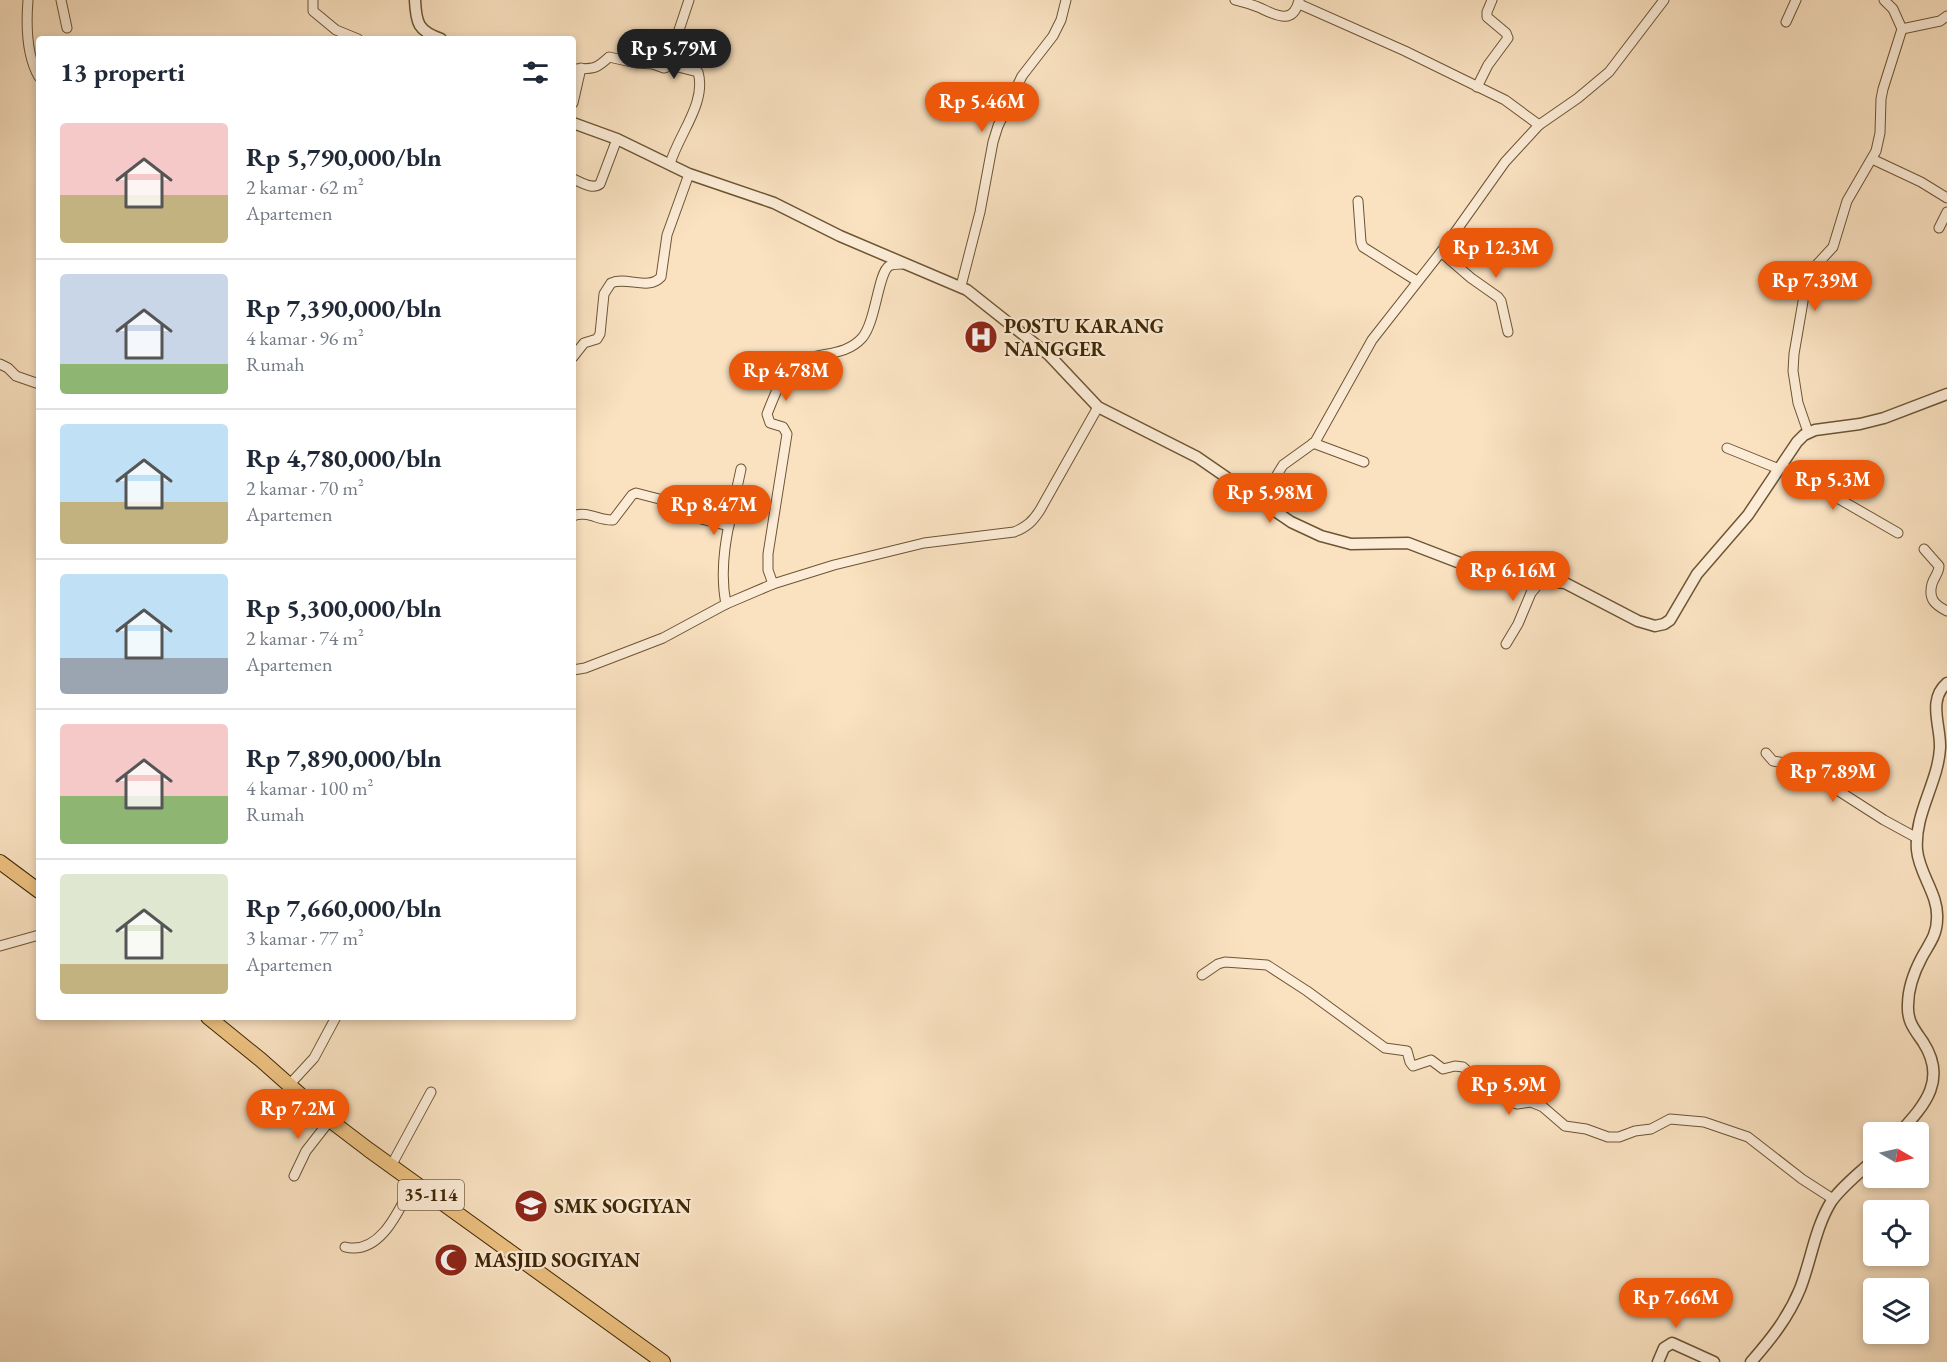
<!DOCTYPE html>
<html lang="id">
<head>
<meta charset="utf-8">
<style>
	body { margin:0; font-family:"EB Garamond",serif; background:#f6f6f7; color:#1f2937; height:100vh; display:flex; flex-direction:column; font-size:22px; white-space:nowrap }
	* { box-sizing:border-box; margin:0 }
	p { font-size:20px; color:#747a83 }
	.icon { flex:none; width:33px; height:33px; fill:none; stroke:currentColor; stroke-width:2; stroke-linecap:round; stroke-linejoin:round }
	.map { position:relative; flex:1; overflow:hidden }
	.side { position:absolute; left:36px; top:36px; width:540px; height:984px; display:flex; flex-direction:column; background:#fff; border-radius:6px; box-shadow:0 3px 9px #0003 }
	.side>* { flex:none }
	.needle { width:39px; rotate:99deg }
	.tools { position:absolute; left:1863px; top:1122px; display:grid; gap:12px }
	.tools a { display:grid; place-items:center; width:66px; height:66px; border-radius:6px; background:#fff; box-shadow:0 3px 9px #0003; font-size:30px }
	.price { position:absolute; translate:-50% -51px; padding:0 14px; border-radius:21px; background:#ea580c; color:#fff; font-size:20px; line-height:39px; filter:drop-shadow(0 2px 3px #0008) }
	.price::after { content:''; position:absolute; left:50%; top:36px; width:18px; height:14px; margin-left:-9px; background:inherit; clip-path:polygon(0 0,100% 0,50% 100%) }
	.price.active { background:#222; color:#fff }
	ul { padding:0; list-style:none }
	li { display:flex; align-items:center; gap:18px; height:150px; padding:0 24px }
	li+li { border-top:2px solid #e0e1e3 }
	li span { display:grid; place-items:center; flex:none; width:168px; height:120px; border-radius:6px; color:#555 }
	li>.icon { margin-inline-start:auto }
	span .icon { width:72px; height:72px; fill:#fffc; stroke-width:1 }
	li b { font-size:26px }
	h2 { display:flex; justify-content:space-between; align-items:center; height:72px; padding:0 24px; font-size:26px }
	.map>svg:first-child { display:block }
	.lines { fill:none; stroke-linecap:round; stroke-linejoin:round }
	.minor-casing { stroke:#6d5532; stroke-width:11 }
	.tertiary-casing { stroke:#6d5532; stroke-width:13 }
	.primary-casing { stroke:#3e2603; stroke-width:16 }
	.minor { stroke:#fcecd7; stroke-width:9 }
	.tertiary { stroke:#fcecd7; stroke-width:10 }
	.primary { stroke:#edc180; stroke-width:14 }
	.labels { text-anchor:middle; stroke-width:4.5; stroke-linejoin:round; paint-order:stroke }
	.shield { fill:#fcecd7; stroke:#776143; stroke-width:1.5 }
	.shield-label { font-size:18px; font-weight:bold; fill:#3e2603 }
	.poi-label { font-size:20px; font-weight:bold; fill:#3e2603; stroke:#fcecd7; text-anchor:start }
</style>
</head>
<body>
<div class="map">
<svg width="1947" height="1362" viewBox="0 0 1947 1362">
	<rect width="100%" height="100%" fill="#fae2c1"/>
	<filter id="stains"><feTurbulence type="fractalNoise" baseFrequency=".00333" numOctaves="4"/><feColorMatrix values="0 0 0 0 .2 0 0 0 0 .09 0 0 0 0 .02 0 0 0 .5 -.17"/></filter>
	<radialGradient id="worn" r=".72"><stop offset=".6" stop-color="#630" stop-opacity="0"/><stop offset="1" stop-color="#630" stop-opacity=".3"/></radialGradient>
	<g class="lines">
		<defs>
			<g id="minor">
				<path d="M28 0C26 25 26 55 39 77"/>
				<polyline points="61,0 67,28"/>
				<polyline points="313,0 313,11 336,30 358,39"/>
				<path d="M1235 0C1243 2 1250 4 1258 7 1274 14 1293 27 1299 0"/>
				<polyline points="1299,4 1405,51 1505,100 1539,125"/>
				<polyline points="1786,22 1796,0"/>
				<polyline points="1902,29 1940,21 1947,16"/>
				<path d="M573 69C593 68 594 71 609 57L636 63 653 64 664 68 674 65"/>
				<polyline points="1477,87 1488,65 1508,38 1506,33 1487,17 1487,12 1492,0"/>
				<polyline points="573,103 581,68"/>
				<polyline points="1872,159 1921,182 1947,198"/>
				<path d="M670 164C678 135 707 103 698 72L678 67 672 61 673 48 689 0"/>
				<path d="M573 179C581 182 592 190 600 184L617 139"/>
				<polyline points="1358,201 1361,242 1363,247 1417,281"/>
				<polyline points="1939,228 1947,212"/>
				<polyline points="1441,252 1471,278 1498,297 1501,301 1508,332"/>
				<polyline points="961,286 980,212 993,142 998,126 1022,76 1053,36 1061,20 1066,0"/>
				<path d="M573 357 584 343 597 339 600 334 604 294 611 283C627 276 648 291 661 277L667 235 689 174"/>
				<polyline points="0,364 8,368 16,376 39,384"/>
				<polyline points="1808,432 1798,403 1793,371 1794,354 1807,278 1810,272 1833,247 1847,201 1876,151 1880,133 1881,99 1883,89 1902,29 1893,9 1884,0"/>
				<polyline points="1313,443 1364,462"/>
				<polyline points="1727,448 1779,469"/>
				<polyline points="1782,466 1898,533"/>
				<polyline points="1261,501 1283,465 1315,442 1372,340 1441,252 1505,162 1539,125 1578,98 1609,72 1664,0"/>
				<path d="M573 516C587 510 599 521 613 520L632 495 636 493 667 501 689 516 729 526"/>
				<path d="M1924 549 1939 566C1939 573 1934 577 1932 584 1928 599 1935 605 1947 611"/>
				<path d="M773 584 768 570V554L787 434 783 427 770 423 767 414C774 397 780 378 794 366 814 350 843 359 862 338 876 322 878 273 889 266 893 264 898 264 903 264"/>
				<path d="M726 604C717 559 732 513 741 469"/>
				<polyline points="1506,644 1518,624 1531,593 1542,580"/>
				<path d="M573 670 585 668 663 638 726 604 773 584 834 565 924 543 1014 532C1027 527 1033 521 1040 510L1098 407"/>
				<polyline points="1766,753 1773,761 1792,764 1803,768 1884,820 1917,838"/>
				<polyline points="0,946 39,935"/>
				<polyline points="1202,975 1218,964 1225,962 1267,965 1307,991 1385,1048 1407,1051 1410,1062 1413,1066 1431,1060 1443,1069 1455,1066 1463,1067 1484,1086 1507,1101 1517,1104 1531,1102 1543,1107 1565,1126 1586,1129 1608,1137 1619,1137 1635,1131 1651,1129 1670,1119 1704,1122 1748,1137 1802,1179 1833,1199"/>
				<polyline points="290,1084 314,1058 336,1017"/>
				<polyline points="391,1166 431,1092"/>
				<polyline points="294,1176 306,1151 331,1119"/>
				<path d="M345 1247C381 1256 400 1208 413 1183"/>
			</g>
			<g id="tertiary">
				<path d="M415 0C416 23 418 31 441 39"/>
				<polyline points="573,123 617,139 689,174 774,203 840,236 967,290 1049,355 1098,407 1197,457 1291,522 1321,536 1351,544 1408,543 1494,576 1565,583 1638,621 1655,626 1664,624 1670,620 1697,574 1748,515 1797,442 1804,435 1815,430 1860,424 1884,418 1947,394"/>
				<path d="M1900 1132C1926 1104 1947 1079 1923 1042 1914 1029 1907 1021 1908 1005 1908 988 1914 972 1922 957 1929 944 1937 935 1937 919 1939 895 1919 874 1917 850 1914 814 1938 783 1940 748 1941 726 1927 700 1947 683"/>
				<polyline points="1658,1362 1664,1348 1672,1343 1714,1362"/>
				<path d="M1751 1362C1771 1339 1788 1318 1800 1289 1811 1261 1815 1228 1831 1202 1842 1186 1860 1173 1874 1159"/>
			</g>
			<g id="primary">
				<polyline points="0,862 39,891"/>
				<polyline points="208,1017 261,1060 323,1115 369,1150 663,1362"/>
			</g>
		</defs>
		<use href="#minor" class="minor-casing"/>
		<use href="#tertiary" class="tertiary-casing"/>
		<use href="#primary" class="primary-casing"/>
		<use href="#minor" class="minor"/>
		<use href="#tertiary" class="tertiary"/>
		<use href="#primary" class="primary"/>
	</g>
	<defs>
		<symbol id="hospital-disc" viewBox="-11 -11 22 22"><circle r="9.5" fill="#8f2418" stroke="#fcecd7"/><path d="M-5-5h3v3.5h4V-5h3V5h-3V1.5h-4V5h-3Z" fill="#fff"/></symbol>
		<symbol id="school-disc" viewBox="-11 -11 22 22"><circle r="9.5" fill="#8f2418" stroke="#fcecd7"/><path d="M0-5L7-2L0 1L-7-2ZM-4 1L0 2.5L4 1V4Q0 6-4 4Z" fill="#fff"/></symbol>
		<symbol id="mosque-disc" viewBox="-11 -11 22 22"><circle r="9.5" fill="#8f2418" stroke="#fcecd7"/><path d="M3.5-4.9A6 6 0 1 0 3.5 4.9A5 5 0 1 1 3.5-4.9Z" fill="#fff"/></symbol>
	</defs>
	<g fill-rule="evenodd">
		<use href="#hospital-disc" x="962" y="318" width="38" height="38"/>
		<use href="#school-disc" x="512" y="1187" width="38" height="38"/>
		<use href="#mosque-disc" x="432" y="1241" width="38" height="38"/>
	</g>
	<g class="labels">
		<rect class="shield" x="398" y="1180" width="66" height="30" rx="4.5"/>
		<g class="shield-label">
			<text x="431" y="1201">35-114</text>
		</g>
		<g class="poi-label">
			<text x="1004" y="333">POSTU KARANG<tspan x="1004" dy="23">NANGGER</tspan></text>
			<text x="554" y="1213">SMK SOGIYAN</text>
			<text x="474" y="1267">MASJID SOGIYAN</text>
		</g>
	</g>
	<rect width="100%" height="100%" filter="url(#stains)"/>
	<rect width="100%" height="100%" fill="url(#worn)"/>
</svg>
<div class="tools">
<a><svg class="needle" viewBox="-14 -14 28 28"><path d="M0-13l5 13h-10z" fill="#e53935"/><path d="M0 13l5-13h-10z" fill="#747a83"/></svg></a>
<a><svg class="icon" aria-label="locate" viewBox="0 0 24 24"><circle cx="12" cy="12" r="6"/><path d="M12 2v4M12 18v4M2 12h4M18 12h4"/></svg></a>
<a><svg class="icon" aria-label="layers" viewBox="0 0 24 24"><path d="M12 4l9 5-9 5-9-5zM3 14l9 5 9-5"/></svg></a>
</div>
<b class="price active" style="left:674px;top:80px">Rp 5.79M</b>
<b class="price" style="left:982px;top:133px">Rp 5.46M</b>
<b class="price" style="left:1496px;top:279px">Rp 12.3M</b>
<b class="price" style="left:1815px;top:312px">Rp 7.39M</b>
<b class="price" style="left:786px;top:402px">Rp 4.78M</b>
<b class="price" style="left:1833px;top:511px">Rp 5.3M</b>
<b class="price" style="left:1270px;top:524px">Rp 5.98M</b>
<b class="price" style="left:714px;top:536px">Rp 8.47M</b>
<b class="price" style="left:1513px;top:602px">Rp 6.16M</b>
<b class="price" style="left:1833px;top:803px">Rp 7.89M</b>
<b class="price" style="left:1509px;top:1116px">Rp 5.9M</b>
<b class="price" style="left:298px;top:1140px">Rp 7.2M</b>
<b class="price" style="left:1676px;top:1329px">Rp 7.66M</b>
<section class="side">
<h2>13 properti<svg class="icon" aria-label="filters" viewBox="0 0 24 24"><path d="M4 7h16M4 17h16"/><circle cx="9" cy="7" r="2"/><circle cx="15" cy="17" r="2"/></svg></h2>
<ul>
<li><span style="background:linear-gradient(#f6c9c9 60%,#c2b280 0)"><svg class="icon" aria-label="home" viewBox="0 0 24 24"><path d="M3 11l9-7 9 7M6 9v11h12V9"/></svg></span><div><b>Rp 5,790,000/bln</b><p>2 kamar · 62 m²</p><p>Apartemen</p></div></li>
<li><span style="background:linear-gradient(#c9d6e8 75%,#8fb573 0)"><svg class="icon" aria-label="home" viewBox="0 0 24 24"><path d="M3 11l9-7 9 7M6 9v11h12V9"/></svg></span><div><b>Rp 7,390,000/bln</b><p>4 kamar · 96 m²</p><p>Rumah</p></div></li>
<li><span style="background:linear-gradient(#bfe0f5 65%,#c2b280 0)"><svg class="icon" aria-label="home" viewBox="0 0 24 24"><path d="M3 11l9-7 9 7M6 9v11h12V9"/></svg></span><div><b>Rp 4,780,000/bln</b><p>2 kamar · 70 m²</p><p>Apartemen</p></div></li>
<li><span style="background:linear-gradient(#bfe0f5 70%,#9aa5b1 0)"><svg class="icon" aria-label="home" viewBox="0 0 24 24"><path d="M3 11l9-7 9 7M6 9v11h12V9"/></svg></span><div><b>Rp 5,300,000/bln</b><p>2 kamar · 74 m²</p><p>Apartemen</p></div></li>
<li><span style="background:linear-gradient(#f6c9c9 60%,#8fb573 0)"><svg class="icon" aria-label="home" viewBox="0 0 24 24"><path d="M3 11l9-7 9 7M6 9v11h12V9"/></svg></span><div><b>Rp 7,890,000/bln</b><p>4 kamar · 100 m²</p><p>Rumah</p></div></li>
<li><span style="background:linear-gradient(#dfe7d0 75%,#c2b280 0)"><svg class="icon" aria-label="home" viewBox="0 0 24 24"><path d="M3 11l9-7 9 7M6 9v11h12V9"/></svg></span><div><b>Rp 7,660,000/bln</b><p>3 kamar · 77 m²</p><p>Apartemen</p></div></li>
</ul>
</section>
</div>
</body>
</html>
